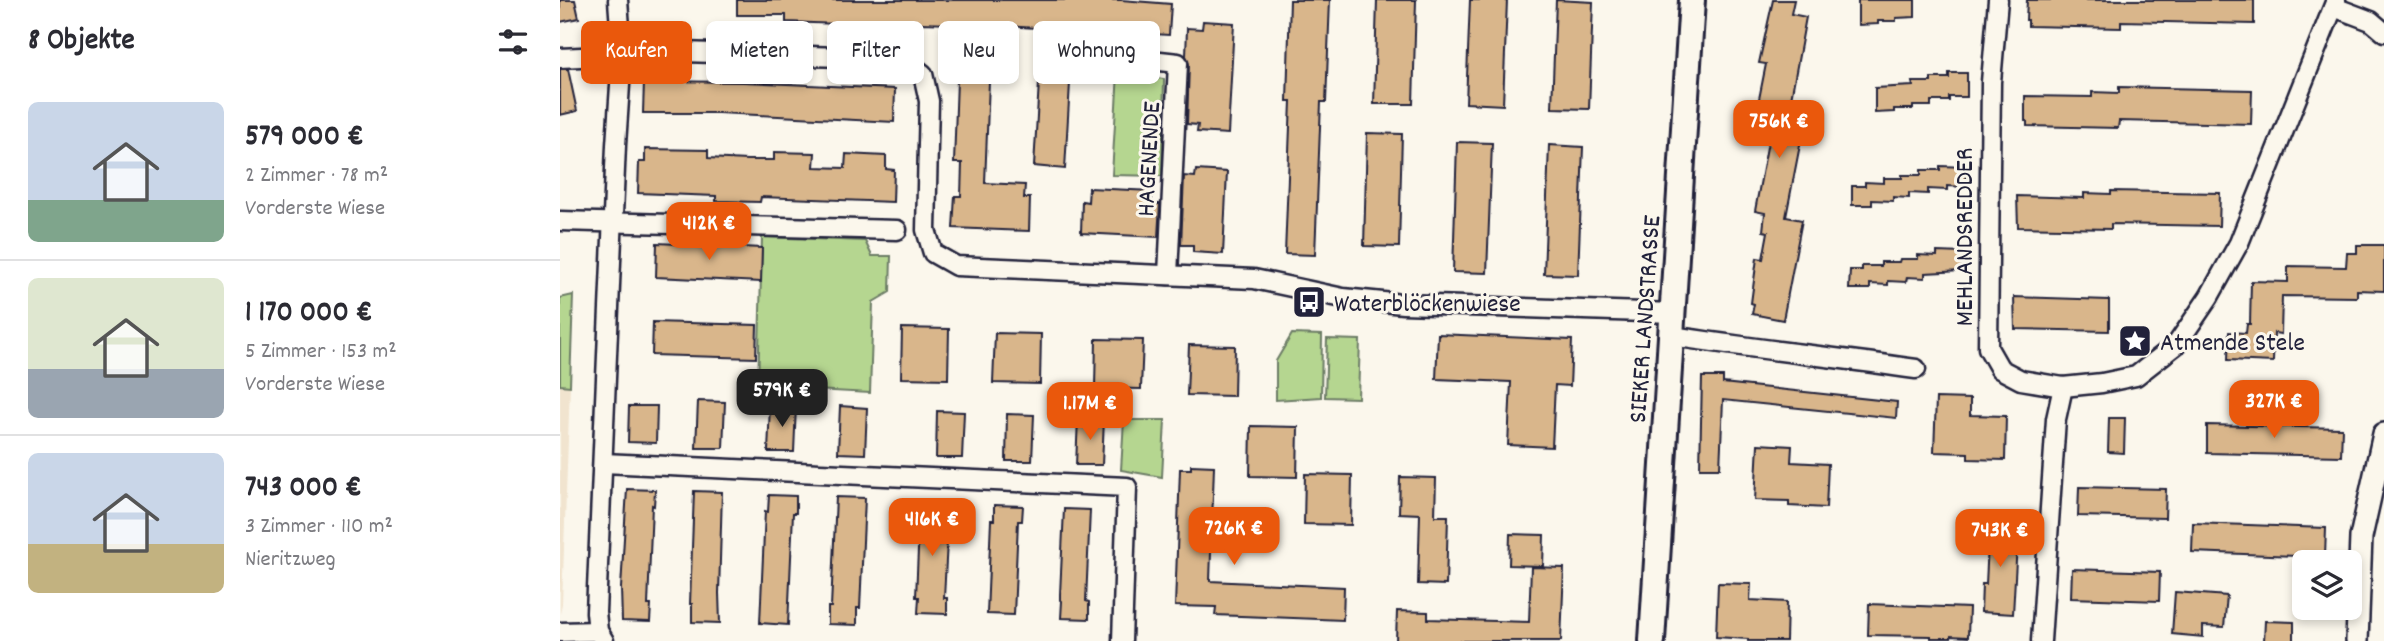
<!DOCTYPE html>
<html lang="de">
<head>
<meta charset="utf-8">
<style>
	body { margin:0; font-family:Dekko,sans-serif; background:#f7f7f7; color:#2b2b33; height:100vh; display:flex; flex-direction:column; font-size:26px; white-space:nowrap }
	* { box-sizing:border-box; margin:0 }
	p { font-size:23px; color:#7c7c81 }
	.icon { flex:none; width:38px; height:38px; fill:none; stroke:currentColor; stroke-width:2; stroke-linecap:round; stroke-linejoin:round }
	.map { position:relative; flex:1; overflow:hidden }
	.sheet { display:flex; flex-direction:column; background:#fff; width:560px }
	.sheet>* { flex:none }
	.top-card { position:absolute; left:21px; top:21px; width:665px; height:63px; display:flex; gap:14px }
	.controls { position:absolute; left:1732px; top:550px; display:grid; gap:14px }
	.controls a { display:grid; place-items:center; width:70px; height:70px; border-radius:10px; background:#fff; box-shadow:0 4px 10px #0003; font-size:35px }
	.price { position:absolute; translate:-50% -60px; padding:0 16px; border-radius:14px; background:#ea580c; color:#fff; font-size:23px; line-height:46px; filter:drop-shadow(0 2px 4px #0008) }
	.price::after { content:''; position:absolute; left:50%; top:42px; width:21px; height:16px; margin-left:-10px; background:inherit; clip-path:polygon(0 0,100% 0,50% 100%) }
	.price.on { background:#222; color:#fff }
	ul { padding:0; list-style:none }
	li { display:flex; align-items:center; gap:21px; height:175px; padding:0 28px }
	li+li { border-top:2px solid #e1e1e2 }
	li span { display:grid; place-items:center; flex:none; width:196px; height:140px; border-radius:10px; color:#555 }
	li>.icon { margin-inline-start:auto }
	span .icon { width:84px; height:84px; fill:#fffc; stroke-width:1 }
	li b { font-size:30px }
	h2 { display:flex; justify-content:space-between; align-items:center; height:84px; padding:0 28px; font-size:30px }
	.tag { padding:0 24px; border-radius:10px; background:#fff; box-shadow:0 4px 10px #0003; font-size:24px; line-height:63px }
	.tag.on { background:#ea580c; color:#fff }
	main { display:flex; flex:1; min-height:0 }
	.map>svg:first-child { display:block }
	.built { fill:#f1e4cf }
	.green { fill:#b5d690; stroke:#6c7c66; stroke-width:2 }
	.building { fill:#d9b68b; stroke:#22223b; stroke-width:2 }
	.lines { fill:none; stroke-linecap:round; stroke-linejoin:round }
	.minor-casing { stroke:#22223b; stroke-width:23 }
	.tertiary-casing { stroke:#22223b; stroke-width:26 }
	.secondary-casing { stroke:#22223b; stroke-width:30 }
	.minor { stroke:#fbf7ec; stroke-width:18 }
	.tertiary { stroke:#fbf7ec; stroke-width:21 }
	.secondary { stroke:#fbf7ec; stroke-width:24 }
	.labels { text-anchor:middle; stroke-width:6; stroke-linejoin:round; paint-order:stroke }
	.street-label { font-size:26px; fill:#22223b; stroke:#fbf7ec }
	.poi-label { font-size:26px; fill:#22223b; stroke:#fbf7ec; text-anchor:start }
</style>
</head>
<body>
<main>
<section class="sheet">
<h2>8 Objekte<svg class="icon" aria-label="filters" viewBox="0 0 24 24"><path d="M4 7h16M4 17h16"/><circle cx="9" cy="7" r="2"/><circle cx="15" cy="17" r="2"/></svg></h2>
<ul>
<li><span style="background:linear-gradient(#c9d6e8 70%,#7fa58c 0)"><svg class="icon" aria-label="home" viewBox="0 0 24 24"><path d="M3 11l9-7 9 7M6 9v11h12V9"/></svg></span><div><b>579 000 €</b><p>2 Zimmer · 78 m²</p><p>Vorderste Wiese</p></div></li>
<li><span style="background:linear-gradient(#dfe7d0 65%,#9aa5b1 0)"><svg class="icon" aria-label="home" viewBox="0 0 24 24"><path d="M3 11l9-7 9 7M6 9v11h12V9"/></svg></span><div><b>1 170 000 €</b><p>5 Zimmer · 153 m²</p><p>Vorderste Wiese</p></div></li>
<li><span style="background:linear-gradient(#c9d6e8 65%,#c2b280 0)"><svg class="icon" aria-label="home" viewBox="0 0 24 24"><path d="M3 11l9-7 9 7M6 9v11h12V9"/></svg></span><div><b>743 000 €</b><p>3 Zimmer · 110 m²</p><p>Nieritzweg</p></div></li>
</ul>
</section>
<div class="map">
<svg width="1824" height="641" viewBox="0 0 1824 641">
	<rect width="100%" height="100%" fill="#fbf7ec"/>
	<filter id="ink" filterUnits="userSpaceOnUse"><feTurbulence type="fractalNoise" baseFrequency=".0143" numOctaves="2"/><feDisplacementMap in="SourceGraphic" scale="14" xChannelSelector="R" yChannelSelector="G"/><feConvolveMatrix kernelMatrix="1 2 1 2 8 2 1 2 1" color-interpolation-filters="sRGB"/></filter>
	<g filter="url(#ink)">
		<polygon class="built" points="0,385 10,386 2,604 0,614"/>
		<g class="green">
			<polygon points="558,72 604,79 602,176 552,175"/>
			<polygon points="202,237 305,241 312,256 331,256 330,292 313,302 310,393 198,387"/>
			<polygon points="13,295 10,386 0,385 0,298"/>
			<polygon points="732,334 762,335 761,397 716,400 716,361"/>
			<polygon points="767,339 800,340 798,398 765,397"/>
			<polygon points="564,420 605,420 602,477 561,470"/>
		</g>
		<g class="building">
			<polygon points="0,0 15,0 19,18 0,22"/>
			<polygon points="177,0 561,0 611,4 609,35 543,31 477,30 477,28 428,25 361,23 361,27 226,22 226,15 177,15"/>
			<polygon points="730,0 770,0 766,102 761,102 755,255 725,254 731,101 727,101"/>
			<polygon points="817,0 856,0 853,104 814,104"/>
			<polygon points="910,0 947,0 943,105 906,103"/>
			<polygon points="996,0 1033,2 1029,109 992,108"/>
			<polygon points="1213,0 1234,0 1231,14 1246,17 1228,115 1245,119 1226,217 1242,220 1223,320 1192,314 1194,304 1191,303 1197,258 1203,259 1208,232 1203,231 1205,213 1195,211 1210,131 1205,130 1208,112 1197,109 1206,64 1199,63"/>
			<polygon points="1298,0 1355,0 1355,17 1336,18 1336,21 1318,21 1318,24 1298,25"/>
			<polygon points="1467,0 1694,0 1694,24 1561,21 1561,28 1468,26 1468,20 1466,20"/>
			<polygon points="643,21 674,23 668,134 637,132 638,125 627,124 629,64 626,56 627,28 642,29"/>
			<polygon points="0,69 8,69 17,111 0,115"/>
			<polygon points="1389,73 1407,73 1407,97 1389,97 1389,101 1371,101 1371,106 1353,106 1353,109 1334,109 1334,112 1315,113 1315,88 1353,86 1352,82 1371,82 1371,78 1389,78"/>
			<polygon points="397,80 429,81 425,183 465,185 464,198 470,198 469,231 393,228 395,196 401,196 402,163 394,163"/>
			<polygon points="84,81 183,82 335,89 334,122 158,113 83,113"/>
			<polygon points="479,82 510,83 505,169 474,166"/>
			<polygon points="1559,87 1692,90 1691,124 1559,121 1558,128 1467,126 1467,121 1465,121 1465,96 1532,97 1532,92 1559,93"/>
			<polygon points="807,133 842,134 839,247 804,246"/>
			<polygon points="897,142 932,143 927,273 893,272"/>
			<polygon points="989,145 1023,147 1018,275 984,274"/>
			<polygon points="85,149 148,150 148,158 187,160 214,160 214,152 255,153 254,167 285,168 286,154 326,156 326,169 334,170 333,202 201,197 200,202 156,201 156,196 78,193 79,162 85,162"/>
			<polygon points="1380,166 1406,167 1405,187 1387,186 1387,190 1368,189 1368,194 1349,193 1349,198 1333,197 1333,201 1312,200 1312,205 1292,205 1292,186 1305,186 1305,182 1324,183 1324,178 1342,178 1342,175 1361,175 1361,170 1380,170"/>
			<polygon points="636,170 667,172 663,254 633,252 633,245 621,245 624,176 635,177"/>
			<polygon points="529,188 592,191 592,204 600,204 598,237 521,233 522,201 528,202"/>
			<polygon points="1551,191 1660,193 1659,226 1551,224 1551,229 1458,227 1457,196 1524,198 1524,193 1551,194"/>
			<polygon points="97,243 202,248 201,282 96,277"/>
			<polygon points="1797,245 1824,245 1824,291 1797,290 1797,297 1722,296 1721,334 1714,333 1713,362 1668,360 1669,332 1686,333 1687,324 1690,324 1691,281 1728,282 1728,266 1786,267 1787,253 1797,253"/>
			<polygon points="1377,252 1403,253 1402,271 1365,273 1365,278 1347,277 1346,282 1328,281 1328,285 1310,284 1310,289 1289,289 1290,270 1302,270 1302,266 1321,266 1321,262 1339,262 1340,259 1358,259 1358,255 1377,256"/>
			<polygon points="1454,297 1549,300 1549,331 1455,329"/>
			<polygon points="93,322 197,325 196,358 92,355"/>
			<polygon points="342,328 389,329 388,379 341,378"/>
			<polygon points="435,333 481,334 480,384 433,383"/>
			<polygon points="878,334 1012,340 1010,386 995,385 992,447 948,445 951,382 876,379"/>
			<polygon points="536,339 583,340 581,389 535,388"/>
			<polygon points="629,345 675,346 674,396 627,395"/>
			<polygon points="1142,377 1163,377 1163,383 1337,402 1336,418 1163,400 1160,468 1140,468"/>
			<polygon points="1376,398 1410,399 1410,415 1446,416 1445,460 1408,459 1408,453 1374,452"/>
			<polygon points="138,401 165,402 163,448 136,448"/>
			<polygon points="210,405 236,406 234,452 208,452"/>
			<polygon points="69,406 97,406 96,443 68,442"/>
			<polygon points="280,406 307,408 305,454 278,453"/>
			<polygon points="377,411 404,412 402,458 376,458"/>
			<polygon points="447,414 474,415 472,461 446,461"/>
			<polygon points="518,418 544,419 542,465 516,465"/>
			<polygon points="1549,418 1565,418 1564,453 1548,452"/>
			<polygon points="1647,425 1782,428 1781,456 1647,453"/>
			<polygon points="691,426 738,427 737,477 690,476"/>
			<polygon points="1198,444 1232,446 1231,462 1268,464 1266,508 1229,506 1229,501 1195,500"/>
			<polygon points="631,465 654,466 650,581 784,587 783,620 655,615 656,607 615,606 620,469 631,469"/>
			<polygon points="745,474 792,475 791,525 744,524"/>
			<polygon points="840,477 876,478 875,516 888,516 886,585 858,584 860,514 839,513"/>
			<polygon points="1519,487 1606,489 1605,518 1518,516"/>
			<polygon points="67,489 95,490 94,506 92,505 88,605 91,605 90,622 62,621 61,588"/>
			<polygon points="134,491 162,492 159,593 160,623 132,622 132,604 130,604"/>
			<polygon points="209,495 236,496 236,513 233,513 228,625 200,623 205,511 208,512"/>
			<polygon points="276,497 305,498 300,608 297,608 297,625 268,624 268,607 271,607"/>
			<polygon points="360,502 389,503 384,598 387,598 387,614 358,613 359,597 356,597"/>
			<polygon points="434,505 463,506 462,521 458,521 454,615 427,614 431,520 434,520"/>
			<polygon points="504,509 530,510 526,601 529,602 529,619 501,618 502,601 500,600 500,594"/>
			<polygon points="1429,523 1458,524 1453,614 1421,612 1422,584 1426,584"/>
			<polygon points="1633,523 1766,528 1765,557 1632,552"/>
			<polygon points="950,534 984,535 983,566 949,565"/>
			<polygon points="971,567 1004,568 1001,641 836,641 837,611 868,612 868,619 969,622"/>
			<polygon points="1512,569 1600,572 1599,601 1511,598"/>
			<polygon points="1158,583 1191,584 1190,600 1227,602 1226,641 1188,641 1188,639 1156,637"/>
			<polygon points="1615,592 1667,596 1664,627 1643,626 1643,637 1612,634"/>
			<polygon points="1309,604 1409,608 1408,637 1391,636 1391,638 1371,638 1371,636 1308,635"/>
			<polygon points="1705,621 1734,622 1734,641 1704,641"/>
		</g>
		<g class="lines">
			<defs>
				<g id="minor">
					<polyline points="1438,0 1431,82 1428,348 1440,369 1461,380 1503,387 1542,383 1576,376 1617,344 1649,297 1679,243 1776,0"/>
					<polyline points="1774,7 1811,21 1824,32"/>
					<polyline points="0,58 62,55 89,51 344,59 363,74 369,101 366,230 373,253 396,266 694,279 783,298 843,304 1114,313"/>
					<polyline points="600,61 618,63 608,275"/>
					<polyline points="0,221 337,230"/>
					<path d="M1113 336C1193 349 1275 357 1356 369"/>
					<polyline points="43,463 567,487 562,641"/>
					<polyline points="0,632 38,631"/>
					<polyline points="44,641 38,631 36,612 56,145 62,55 58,0"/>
					<polyline points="1481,641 1496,419 1503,387"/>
				</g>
				<polyline id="tertiary" points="1797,641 1801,537 1824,434"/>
				<polyline id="secondary" points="1092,641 1132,0"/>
			</defs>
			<use href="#minor" class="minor-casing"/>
			<use href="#tertiary" class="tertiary-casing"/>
			<use href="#secondary" class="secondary-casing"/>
			<use href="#minor" class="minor"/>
			<use href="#tertiary" class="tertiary"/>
			<use href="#secondary" class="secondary"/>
		</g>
	</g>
	<defs>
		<symbol id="bus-square" viewBox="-11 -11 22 22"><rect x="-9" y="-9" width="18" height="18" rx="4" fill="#22223b" stroke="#fbf7ec"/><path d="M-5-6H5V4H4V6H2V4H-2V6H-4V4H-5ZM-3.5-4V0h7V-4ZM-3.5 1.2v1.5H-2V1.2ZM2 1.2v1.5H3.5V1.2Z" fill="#fff"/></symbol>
		<symbol id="sight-square" viewBox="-11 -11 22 22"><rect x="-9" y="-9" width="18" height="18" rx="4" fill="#22223b" stroke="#fbf7ec"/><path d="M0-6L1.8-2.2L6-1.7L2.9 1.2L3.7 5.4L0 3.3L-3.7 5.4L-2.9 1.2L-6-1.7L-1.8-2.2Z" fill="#fff"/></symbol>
	</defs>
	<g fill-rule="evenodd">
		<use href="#bus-square" x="730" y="283" width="38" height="38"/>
		<use href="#sight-square" x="1556" y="322" width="38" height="38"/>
	</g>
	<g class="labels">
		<g class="street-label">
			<text transform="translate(587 159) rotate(-87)" y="9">HAGENENDE</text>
			<text transform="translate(1403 237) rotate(-90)" y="9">MEHLANDSREDDER</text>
			<text transform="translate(1083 319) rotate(-86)" y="9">SIEKER LANDSTRASSE</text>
		</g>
		<g class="poi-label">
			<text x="774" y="311">Waterblöckenwiese</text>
			<text x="1600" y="350">Atmende Stele</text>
		</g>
	</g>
</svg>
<div class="controls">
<a><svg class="icon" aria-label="layers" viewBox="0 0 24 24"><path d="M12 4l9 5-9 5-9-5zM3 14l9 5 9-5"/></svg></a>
</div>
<b class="price" style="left:1219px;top:160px">756K €</b>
<b class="price" style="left:149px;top:262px">412K €</b>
<b class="price on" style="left:222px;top:429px">579K €</b>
<b class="price" style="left:1714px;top:440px">327K €</b>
<b class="price" style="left:530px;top:442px">1.17M €</b>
<b class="price" style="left:372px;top:558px">416K €</b>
<b class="price" style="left:674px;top:567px">726K €</b>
<b class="price" style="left:1440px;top:569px">743K €</b>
<div class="top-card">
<a class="tag on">Kaufen</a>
<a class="tag">Mieten</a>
<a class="tag">Filter</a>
<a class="tag">Neu</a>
<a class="tag">Wohnung</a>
</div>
</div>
</main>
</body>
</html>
